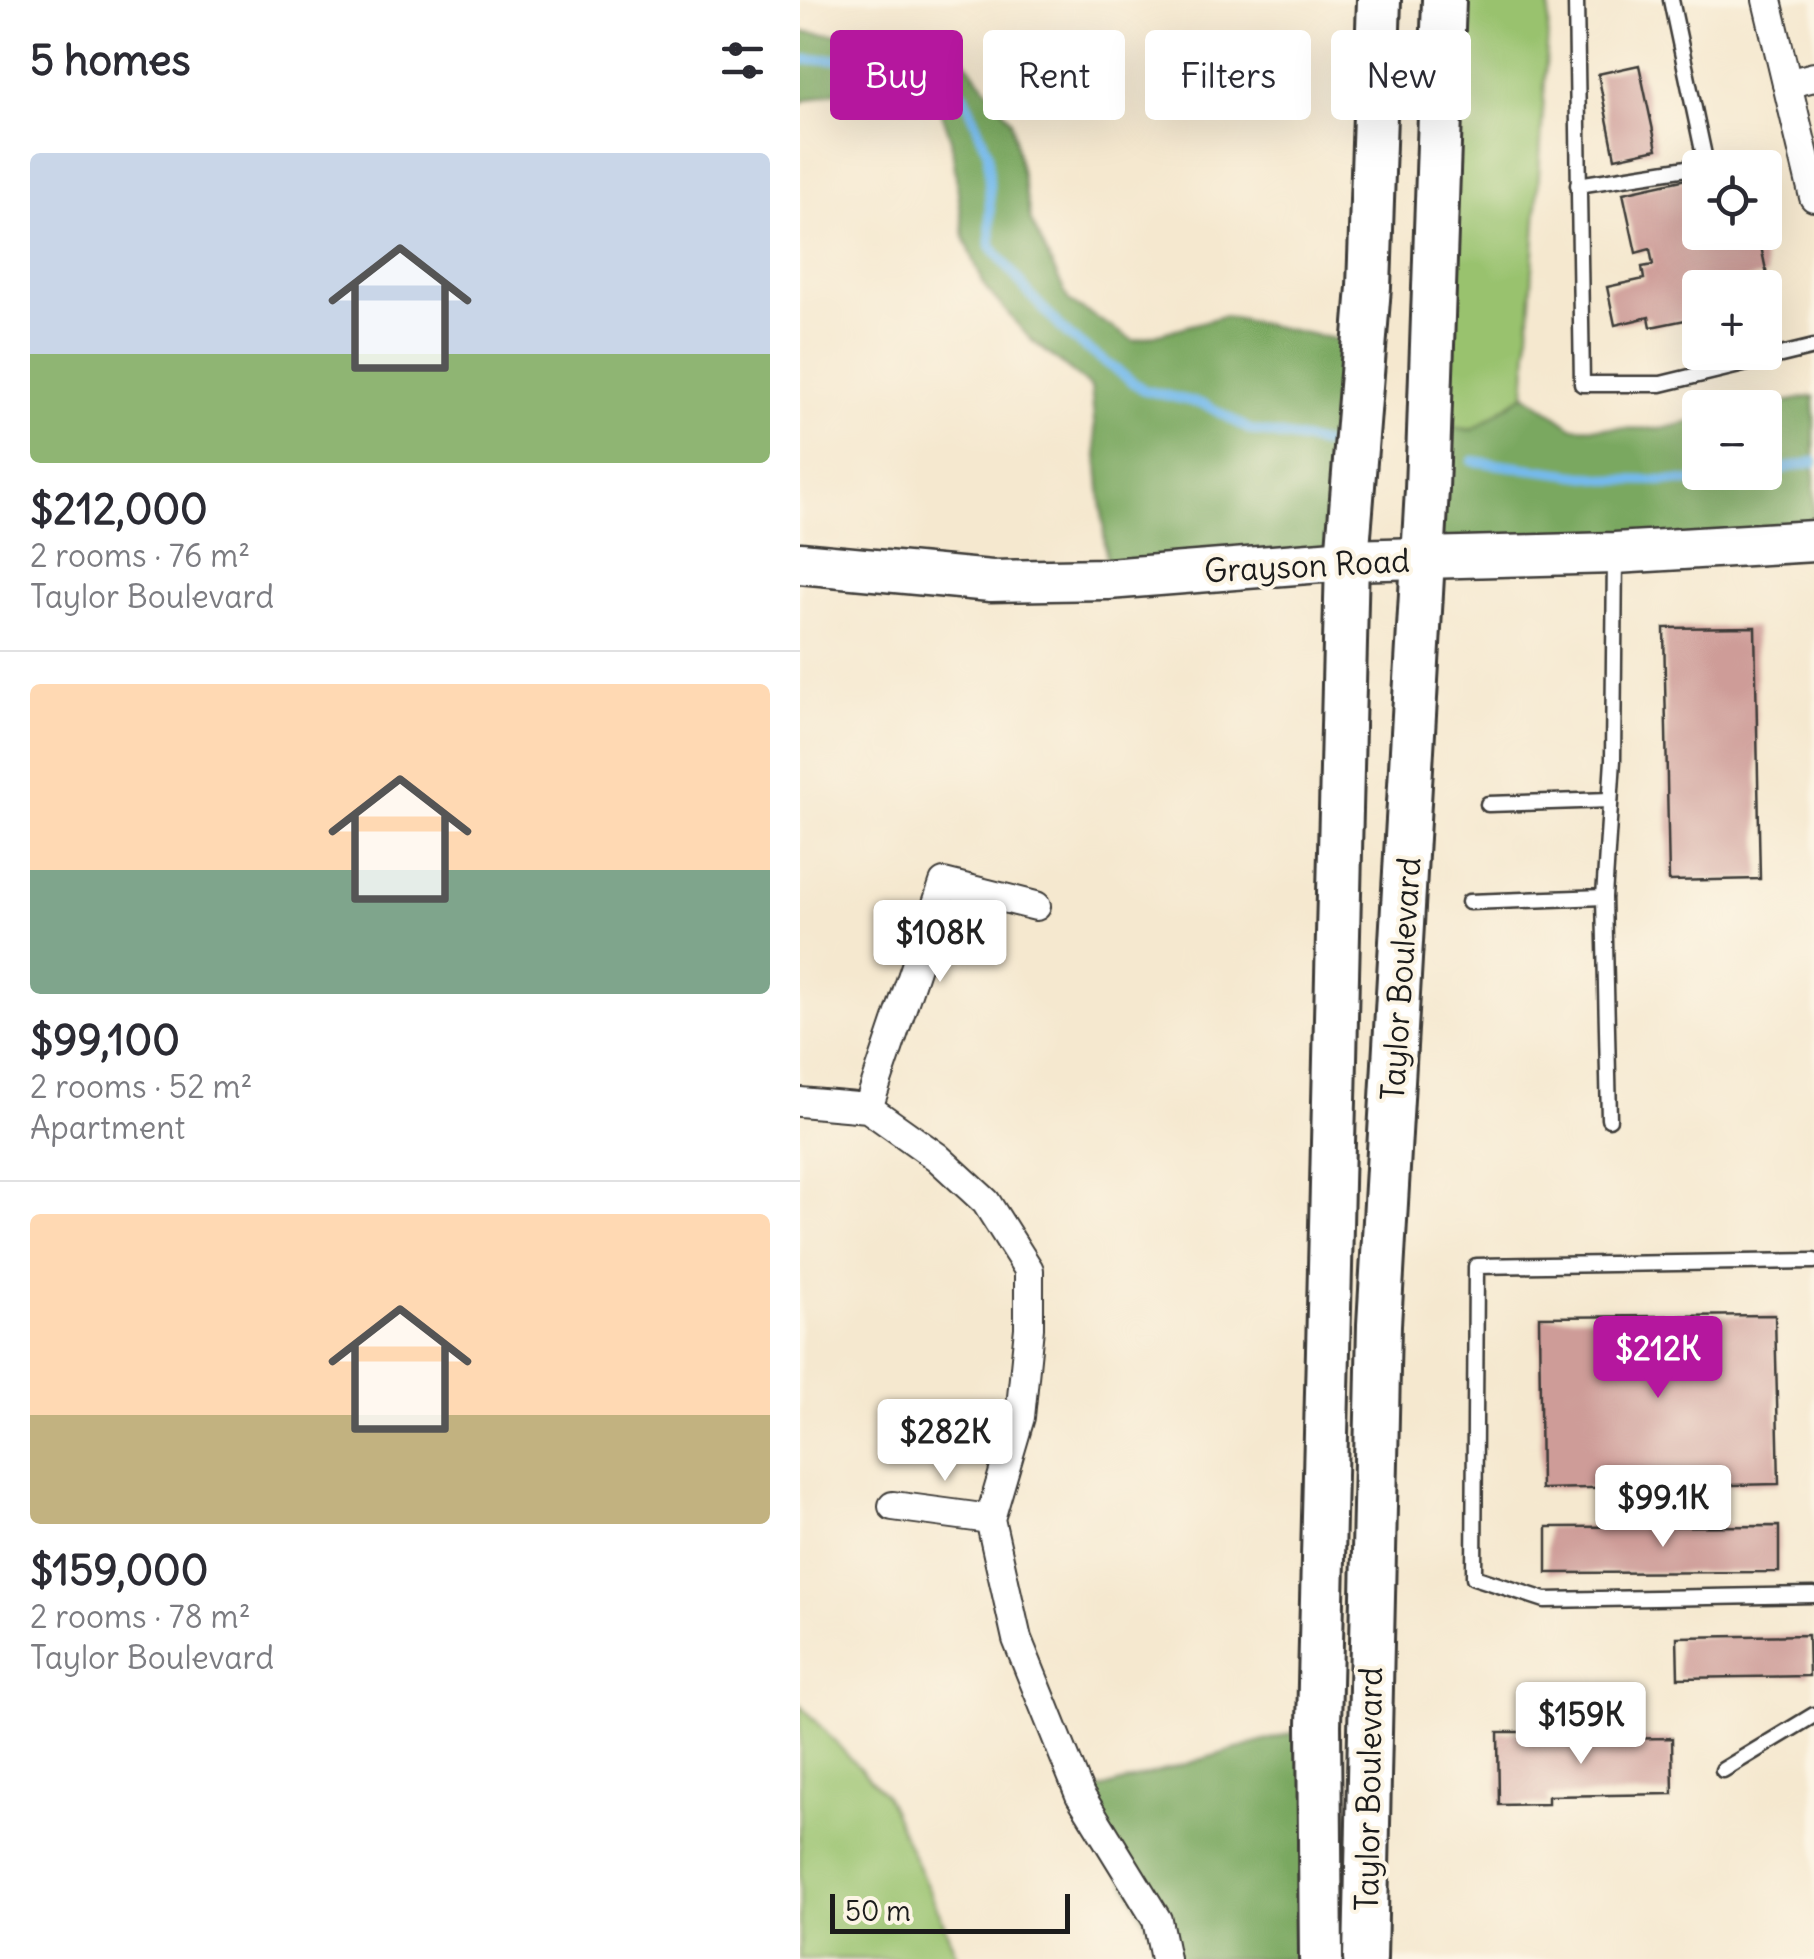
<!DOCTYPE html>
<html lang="en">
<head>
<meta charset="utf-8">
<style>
	body { margin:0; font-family:Delius,sans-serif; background:#f7f7f7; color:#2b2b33; height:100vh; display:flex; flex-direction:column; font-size:38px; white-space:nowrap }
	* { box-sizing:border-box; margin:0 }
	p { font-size:32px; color:#7c7c81 }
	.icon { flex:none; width:55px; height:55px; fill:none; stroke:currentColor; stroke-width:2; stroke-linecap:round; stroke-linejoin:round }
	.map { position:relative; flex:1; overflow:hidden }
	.side { display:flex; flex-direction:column; background:#fff; width:800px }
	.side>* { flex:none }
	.top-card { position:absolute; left:30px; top:30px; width:832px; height:90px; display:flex; gap:20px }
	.buttons { position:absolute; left:882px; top:150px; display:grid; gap:20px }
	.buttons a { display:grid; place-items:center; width:100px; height:100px; border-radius:10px; background:#fff; box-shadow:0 10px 40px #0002; font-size:50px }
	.scale { position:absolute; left:30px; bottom:25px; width:240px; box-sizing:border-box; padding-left:10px; border:5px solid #1c1c1c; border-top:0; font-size:28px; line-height:35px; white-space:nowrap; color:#1c1c1c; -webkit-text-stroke:8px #fcf5e5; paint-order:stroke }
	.price { position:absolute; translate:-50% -85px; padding:0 22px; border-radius:10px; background:#fff; color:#222; font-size:32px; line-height:65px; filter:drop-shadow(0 2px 5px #0008) }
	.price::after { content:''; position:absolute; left:50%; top:60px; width:30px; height:22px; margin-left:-15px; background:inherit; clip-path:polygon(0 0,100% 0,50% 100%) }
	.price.on { background:#b5179e; color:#fff }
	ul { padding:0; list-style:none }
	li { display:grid; align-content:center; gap:20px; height:530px; padding:0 30px }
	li+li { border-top:2px solid #e1e1e2 }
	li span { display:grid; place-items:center; height:310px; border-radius:10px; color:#555 }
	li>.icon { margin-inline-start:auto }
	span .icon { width:180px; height:180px; fill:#fffc; stroke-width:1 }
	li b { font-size:42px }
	h2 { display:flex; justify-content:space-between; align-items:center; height:120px; padding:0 30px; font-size:42px }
	.pill { padding:0 35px; border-radius:10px; background:#fff; box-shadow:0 10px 40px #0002; font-size:35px; line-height:90px }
	.pill.on { background:#b5179e; color:#fff }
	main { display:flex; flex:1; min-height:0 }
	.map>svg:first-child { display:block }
	.green { fill:#99c26e; stroke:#5a6f45; stroke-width:2.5 }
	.forest { fill:#7aa861; stroke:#4b623e; stroke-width:2.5 }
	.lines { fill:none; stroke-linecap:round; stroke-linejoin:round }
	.stream { stroke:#75baec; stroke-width:10 }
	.building { fill:#ce9c98 }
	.lane-casing { stroke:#3d3b37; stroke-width:19 }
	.street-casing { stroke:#3d3b37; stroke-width:32 }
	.secondary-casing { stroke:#3d3b37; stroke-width:45 }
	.primary-casing { stroke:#3d3b37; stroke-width:48 }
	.lane { stroke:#fff; stroke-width:14 }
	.street { stroke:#fff; stroke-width:28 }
	.secondary { stroke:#fff; stroke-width:40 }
	.primary { stroke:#fff; stroke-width:42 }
	.labels { text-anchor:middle; stroke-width:8; stroke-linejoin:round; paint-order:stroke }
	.street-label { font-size:32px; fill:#1c1c1c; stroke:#fcf5e5 }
</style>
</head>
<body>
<main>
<section class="side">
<h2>5 homes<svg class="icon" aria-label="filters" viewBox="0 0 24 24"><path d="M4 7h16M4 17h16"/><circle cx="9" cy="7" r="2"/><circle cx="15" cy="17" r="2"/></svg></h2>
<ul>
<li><span style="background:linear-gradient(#c9d6e8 65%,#8fb573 0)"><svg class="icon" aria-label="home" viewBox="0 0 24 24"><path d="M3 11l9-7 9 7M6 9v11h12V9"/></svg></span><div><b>$212,000</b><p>2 rooms · 76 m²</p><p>Taylor Boulevard</p></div></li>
<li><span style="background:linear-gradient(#ffd9b3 60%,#7fa58c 0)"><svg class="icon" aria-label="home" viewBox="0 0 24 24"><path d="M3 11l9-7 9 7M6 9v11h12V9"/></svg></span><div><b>$99,100</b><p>2 rooms · 52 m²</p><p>Apartment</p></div></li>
<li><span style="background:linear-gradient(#ffd9b3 65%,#c2b280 0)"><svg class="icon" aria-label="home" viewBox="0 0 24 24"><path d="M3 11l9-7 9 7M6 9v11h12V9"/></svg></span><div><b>$159,000</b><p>2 rooms · 78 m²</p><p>Taylor Boulevard</p></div></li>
</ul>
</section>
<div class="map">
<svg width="1014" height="1959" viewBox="0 0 1014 1959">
	<rect width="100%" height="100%" fill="#fcf5e5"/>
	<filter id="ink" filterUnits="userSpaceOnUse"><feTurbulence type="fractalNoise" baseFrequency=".01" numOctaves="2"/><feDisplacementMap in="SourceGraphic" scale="20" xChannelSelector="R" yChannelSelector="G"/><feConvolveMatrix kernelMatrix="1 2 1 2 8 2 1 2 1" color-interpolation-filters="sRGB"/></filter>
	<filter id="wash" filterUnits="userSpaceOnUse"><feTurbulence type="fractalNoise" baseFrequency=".0048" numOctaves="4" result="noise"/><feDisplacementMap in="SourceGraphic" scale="40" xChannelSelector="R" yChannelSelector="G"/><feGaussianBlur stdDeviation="2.25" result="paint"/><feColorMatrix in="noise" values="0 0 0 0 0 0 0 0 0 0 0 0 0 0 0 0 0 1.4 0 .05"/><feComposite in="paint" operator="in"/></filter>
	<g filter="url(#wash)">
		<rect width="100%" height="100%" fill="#f5e8cf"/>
		<g class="green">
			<polygon points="644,0 750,0 725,394 673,430 630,425"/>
			<polygon points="0,1705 85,1795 140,1914 158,1959 0,1959"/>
		</g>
		<g class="forest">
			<polygon points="0,32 150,41 211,120 231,221 269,301 334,341 423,316 564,345 547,560 308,579 291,387 231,340 185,287 164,237 151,139 135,93 57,86 0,102"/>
			<polygon points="725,394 772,427 861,429 900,420 900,472 965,472 965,408 960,407 1014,396 1014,541 623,560 630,425 673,430"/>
			<polygon points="519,1725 521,1959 365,1959 280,1795"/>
		</g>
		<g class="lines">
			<g class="stream">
				<polyline points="0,60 70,58 136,71 165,96 188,153 191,246 230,295 269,336 344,390 406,405 450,430 523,444"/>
				<polyline points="673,461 813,480 922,482 1014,462"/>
			</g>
		</g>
		<g id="blocks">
			<g class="building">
				<polygon points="839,65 857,149 815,158 798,74"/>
				<polygon points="900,176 900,232 958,232 967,275 943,280 945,288 900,288 900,317 851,327 849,317 815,325 807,287 844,279 842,267 853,265 850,249 836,253 823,193"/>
				<polygon points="955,627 960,879 869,881 864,628"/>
				<polygon points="975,1315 979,1484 741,1489 739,1317"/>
				<polygon points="979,1526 979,1572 747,1573 747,1527"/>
				<polygon points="1008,1635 1009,1676 878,1678 877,1637"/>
				<polygon points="698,1732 747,1732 746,1740 872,1738 873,1794 748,1796 748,1804 699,1805"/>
			</g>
		</g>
	</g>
	<g filter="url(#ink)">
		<use href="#blocks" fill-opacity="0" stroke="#3d3b37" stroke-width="2.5"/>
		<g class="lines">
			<defs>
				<g id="lane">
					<polyline points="776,0 782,384 861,384 1014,347"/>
					<polyline points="778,185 906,165 871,0"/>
					<polyline points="688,804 810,800"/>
					<polyline points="804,897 809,1119"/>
					<polyline points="669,902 804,897 813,760 815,554"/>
					<polyline points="1014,1261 676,1266 674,1577 745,1600 1014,1595"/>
					<polyline points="923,1770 1014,1715"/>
				</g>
				<g id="street">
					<polyline points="967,0 1014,197"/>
					<polyline points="987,84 1014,77"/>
					<polyline points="0,1102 68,1108 137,1157 186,1202 229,1270 229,1328 220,1417 190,1519 217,1639 280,1795 357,1920 365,1959"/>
					<polyline points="68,1108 144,883 236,906"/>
					<polyline points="93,1506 190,1519"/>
				</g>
				<polyline id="secondary" points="0,563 191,581 308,579 547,560 815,553 1014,541"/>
				<g id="primary">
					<polyline points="521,1959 519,1725 547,560 569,287 579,0"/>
					<polyline points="565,1959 579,1325 627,489 644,0"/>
				</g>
			</defs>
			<use href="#lane" class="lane-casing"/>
			<use href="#street" class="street-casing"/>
			<use href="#secondary" class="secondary-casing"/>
			<use href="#primary" class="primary-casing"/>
			<use href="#lane" class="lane"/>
			<use href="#street" class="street"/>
			<use href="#secondary" class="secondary"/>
			<use href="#primary" class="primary"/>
		</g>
	</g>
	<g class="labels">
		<g class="street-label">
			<text transform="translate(507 566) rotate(-3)" y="11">Grayson Road</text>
			<text transform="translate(601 979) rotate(-86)" y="11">Taylor Boulevard</text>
			<text transform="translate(569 1789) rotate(-89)" y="11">Taylor Boulevard</text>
		</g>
	</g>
</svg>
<div class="buttons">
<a><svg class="icon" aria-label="locate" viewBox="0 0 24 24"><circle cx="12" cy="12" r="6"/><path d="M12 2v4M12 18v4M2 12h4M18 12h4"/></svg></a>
<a>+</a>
<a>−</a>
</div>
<div class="scale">50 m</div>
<b class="price" style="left:140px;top:985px">$108K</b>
<b class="price on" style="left:858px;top:1401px">$212K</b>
<b class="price" style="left:145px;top:1484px">$282K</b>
<b class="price" style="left:863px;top:1550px">$99.1K</b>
<b class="price" style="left:781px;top:1767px">$159K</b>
<div class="top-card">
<a class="pill on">Buy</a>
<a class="pill">Rent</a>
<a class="pill">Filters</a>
<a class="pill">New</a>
</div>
</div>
</main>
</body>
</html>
